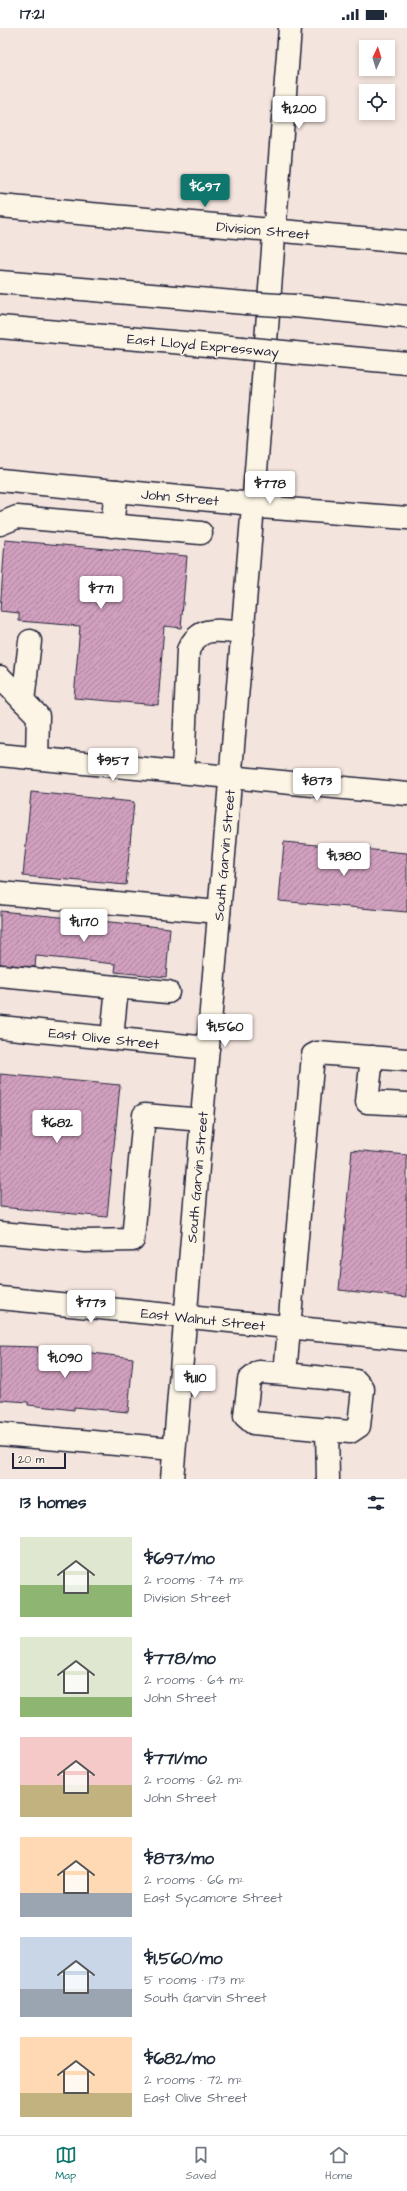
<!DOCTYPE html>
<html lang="en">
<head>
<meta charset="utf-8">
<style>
	body { margin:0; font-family:"Architects Daughter",sans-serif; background:#f6f6f7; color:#1f2937; height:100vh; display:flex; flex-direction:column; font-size:15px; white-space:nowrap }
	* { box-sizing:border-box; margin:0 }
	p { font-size:13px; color:#747a83 }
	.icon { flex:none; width:22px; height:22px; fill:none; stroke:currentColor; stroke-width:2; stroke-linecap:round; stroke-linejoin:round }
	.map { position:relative; height:1451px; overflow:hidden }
	.sheet { display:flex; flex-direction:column; background:#fff; flex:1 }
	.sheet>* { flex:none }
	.needle { width:26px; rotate:4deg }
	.tools { position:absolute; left:359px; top:12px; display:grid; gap:8px }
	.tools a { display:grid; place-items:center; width:36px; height:36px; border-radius:0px; background:#fff; box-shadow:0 2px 6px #0003; font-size:20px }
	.scale { position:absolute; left:12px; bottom:10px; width:54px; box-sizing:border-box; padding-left:4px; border:2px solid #22223b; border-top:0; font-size:11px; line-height:14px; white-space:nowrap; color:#22223b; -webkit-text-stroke:3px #fcf5e5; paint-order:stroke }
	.price { position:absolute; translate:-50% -34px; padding:0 9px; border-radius:4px; background:#fff; color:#222; font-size:13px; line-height:26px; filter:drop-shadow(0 1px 2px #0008) }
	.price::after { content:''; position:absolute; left:50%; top:24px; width:12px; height:9px; margin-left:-6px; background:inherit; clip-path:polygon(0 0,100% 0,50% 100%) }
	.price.current { background:#0f766e; color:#fff }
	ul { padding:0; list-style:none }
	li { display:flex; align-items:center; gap:12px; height:100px; padding:0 20px }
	li span { display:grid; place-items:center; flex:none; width:112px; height:80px; border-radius:0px; color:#555 }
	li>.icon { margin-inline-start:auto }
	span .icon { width:48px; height:48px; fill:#fffc; stroke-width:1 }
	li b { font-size:17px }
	h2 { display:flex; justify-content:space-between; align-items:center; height:48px; padding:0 20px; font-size:17px }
	.status { display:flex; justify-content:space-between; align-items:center; height:28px; padding:0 20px; background:#fff; direction:ltr }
	.status svg { height:11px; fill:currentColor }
	.dock { display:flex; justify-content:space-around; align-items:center; height:56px; border-top:1px solid #e0e1e3; background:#fff; font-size:11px; color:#747a83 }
	.dock a { display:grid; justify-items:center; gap:2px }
	.dock .current { color:#0f766e }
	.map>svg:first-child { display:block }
	.building { fill:url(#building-hatch); stroke:#22223b }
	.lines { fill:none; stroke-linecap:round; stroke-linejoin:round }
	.minor-casing { stroke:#22223b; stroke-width:25 }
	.major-casing { stroke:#22223b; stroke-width:25 }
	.highway-casing { stroke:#22223b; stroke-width:25 }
	.minor { stroke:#fcf5e5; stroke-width:22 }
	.major { stroke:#fcf5e5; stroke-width:22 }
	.highway { stroke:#fcf5e5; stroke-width:22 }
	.highway-bridge-casing { stroke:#22223b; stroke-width:25; stroke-linecap:butt }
	.highway-bridge { stroke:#fcf5e5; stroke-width:22 }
	.labels { text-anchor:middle; stroke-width:3; stroke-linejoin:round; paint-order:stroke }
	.street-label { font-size:14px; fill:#22223b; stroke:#fcf5e5 }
</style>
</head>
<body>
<div class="status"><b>17:21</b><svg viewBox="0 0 49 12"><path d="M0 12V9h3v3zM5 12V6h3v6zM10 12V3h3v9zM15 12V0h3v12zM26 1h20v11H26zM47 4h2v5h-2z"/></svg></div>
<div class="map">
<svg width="407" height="1451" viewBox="0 0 407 1451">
	<defs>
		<pattern id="building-hatch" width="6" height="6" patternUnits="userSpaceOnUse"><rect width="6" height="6" fill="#d1a0bf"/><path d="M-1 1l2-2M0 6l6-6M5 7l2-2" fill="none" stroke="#a9829c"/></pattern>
	</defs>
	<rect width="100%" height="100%" fill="#f3e4dd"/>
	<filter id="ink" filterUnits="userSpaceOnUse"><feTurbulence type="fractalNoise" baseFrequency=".025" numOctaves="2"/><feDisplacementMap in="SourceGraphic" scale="8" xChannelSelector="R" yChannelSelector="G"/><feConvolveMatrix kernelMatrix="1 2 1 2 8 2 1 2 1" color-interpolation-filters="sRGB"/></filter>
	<g filter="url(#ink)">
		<g class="building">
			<polygon points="5,512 187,528 181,600 164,598 158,677 74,670 80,598 19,593 19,585 0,583"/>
			<polygon points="31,764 134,774 126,857 23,848"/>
			<polygon points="284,814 407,825 407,884 279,873"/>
			<polygon points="0,883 170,900 166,949 115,944 116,936 36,928 35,939 0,936"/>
			<polygon points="0,1046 120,1057 107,1189 0,1179"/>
			<polygon points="352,1122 407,1127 407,1269 339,1262"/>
			<polygon points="0,1318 38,1319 38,1325 75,1327 76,1323 133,1330 128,1384 74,1379 74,1382 58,1380 28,1377 28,1374 0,1372"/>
		</g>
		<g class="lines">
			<defs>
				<g id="minor">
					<polyline points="0,496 17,489 201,505"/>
					<polyline points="112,498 116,463"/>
					<polyline points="0,649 38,688 37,730"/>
					<polyline points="23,673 30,613"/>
					<polyline points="0,727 407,766"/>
					<path d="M183 744 188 622C201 596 218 603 243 605"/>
					<polyline points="0,865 219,884"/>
					<polyline points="0,948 168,964"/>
					<polyline points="0,999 208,1020"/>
					<polyline points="112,1010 117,959"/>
					<polyline points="372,1029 367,1074 407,1076"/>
					<polyline points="0,1205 86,1213 133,1212 144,1087 202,1092"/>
					<polyline points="285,1346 356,1353 363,1361 359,1398 350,1404 253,1395 245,1388 249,1352 259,1344 285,1346 313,1027 317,1025 407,1032"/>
					<polyline points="327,1401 328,1451"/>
					<polyline points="0,1406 174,1421"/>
				</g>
				<g id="major">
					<polyline points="0,178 407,214"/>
					<polyline points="0,452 253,476 260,479 407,490"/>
					<polyline points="0,1270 407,1311"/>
					<polyline points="172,1451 257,430 290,0"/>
				</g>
				<g id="highway">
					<polyline points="0,254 245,275"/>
					<polyline points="295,278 407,289"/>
					<polyline points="0,299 242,320"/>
					<polyline points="294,325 407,335"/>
				</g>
			</defs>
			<use href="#minor" class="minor-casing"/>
			<use href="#major" class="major-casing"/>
			<use href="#highway" class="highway-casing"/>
			<use href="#minor" class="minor"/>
			<use href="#major" class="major"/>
			<use href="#highway" class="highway"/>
			<defs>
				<g id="highway-bridge">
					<polyline points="245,275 295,278"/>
					<polyline points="242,320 294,325"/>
				</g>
			</defs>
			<use href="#highway-bridge" class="highway-bridge-casing"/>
			<use href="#highway-bridge" class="highway-bridge"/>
		</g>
	</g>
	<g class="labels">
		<g class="street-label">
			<text transform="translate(263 202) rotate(5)" y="5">Division Street</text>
			<text transform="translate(203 317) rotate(5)" y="5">East Lloyd Expressway</text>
			<text transform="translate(180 469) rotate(5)" y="5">John Street</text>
			<text transform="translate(224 827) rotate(-85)" y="5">South Garvin Street</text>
			<text transform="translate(104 1010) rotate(6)" y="5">East Olive Street</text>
			<text transform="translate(197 1149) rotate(-85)" y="5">South Garvin Street</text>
			<text transform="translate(203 1291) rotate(6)" y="5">East Walnut Street</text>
		</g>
	</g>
</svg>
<div class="tools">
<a><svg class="needle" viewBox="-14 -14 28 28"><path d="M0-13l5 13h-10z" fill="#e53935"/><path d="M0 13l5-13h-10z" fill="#747a83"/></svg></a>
<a><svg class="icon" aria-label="locate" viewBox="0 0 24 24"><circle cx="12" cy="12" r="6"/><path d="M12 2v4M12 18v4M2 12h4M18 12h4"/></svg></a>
</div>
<div class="scale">20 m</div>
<b class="price" style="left:299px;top:102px">$1,200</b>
<b class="price current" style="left:205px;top:180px">$697</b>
<b class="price" style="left:270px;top:477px">$778</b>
<b class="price" style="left:101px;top:582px">$771</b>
<b class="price" style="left:113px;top:754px">$957</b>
<b class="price" style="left:317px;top:774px">$873</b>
<b class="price" style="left:344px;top:849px">$1,380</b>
<b class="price" style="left:84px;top:915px">$1,170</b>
<b class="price" style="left:225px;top:1020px">$1,560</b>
<b class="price" style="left:57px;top:1116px">$682</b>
<b class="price" style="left:91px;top:1296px">$773</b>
<b class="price" style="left:65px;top:1351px">$1,090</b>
<b class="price" style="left:195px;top:1371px">$1,110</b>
</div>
<section class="sheet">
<h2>13 homes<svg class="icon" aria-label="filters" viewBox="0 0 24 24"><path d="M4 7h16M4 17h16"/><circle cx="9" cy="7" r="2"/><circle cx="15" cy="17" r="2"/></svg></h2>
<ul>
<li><span style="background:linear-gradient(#dfe7d0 60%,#8fb573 0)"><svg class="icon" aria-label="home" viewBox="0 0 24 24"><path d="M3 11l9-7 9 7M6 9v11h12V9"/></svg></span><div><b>$697/mo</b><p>2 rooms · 74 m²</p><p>Division Street</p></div></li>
<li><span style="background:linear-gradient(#dfe7d0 75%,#8fb573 0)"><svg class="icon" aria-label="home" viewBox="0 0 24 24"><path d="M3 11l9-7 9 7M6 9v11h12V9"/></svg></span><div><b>$778/mo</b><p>2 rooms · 64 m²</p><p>John Street</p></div></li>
<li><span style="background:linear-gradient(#f6c9c9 60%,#c2b280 0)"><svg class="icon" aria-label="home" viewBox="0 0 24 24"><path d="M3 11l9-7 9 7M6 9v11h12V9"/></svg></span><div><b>$771/mo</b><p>2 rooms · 62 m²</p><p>John Street</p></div></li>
<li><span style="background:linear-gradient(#ffd9b3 70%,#9aa5b1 0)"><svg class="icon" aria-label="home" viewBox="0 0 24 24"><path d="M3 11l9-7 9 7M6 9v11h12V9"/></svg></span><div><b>$873/mo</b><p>2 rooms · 66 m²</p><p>East Sycamore Street</p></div></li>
<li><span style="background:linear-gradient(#c9d6e8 65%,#9aa5b1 0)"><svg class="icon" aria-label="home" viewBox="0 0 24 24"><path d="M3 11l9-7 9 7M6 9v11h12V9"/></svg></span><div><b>$1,560/mo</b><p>5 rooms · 173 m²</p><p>South Garvin Street</p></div></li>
<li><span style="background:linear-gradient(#ffd9b3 70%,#c2b280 0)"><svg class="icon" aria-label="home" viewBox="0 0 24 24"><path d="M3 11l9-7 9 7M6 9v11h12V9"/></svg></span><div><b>$682/mo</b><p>2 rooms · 72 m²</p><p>East Olive Street</p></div></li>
</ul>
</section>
<nav class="dock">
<a class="current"><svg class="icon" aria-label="map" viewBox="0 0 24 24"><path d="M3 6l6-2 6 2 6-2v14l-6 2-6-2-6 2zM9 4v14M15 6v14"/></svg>Map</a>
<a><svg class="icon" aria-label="saved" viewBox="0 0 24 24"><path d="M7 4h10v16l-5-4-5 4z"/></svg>Saved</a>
<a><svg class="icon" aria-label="home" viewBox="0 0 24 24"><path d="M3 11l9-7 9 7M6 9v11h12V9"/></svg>Home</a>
</nav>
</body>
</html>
